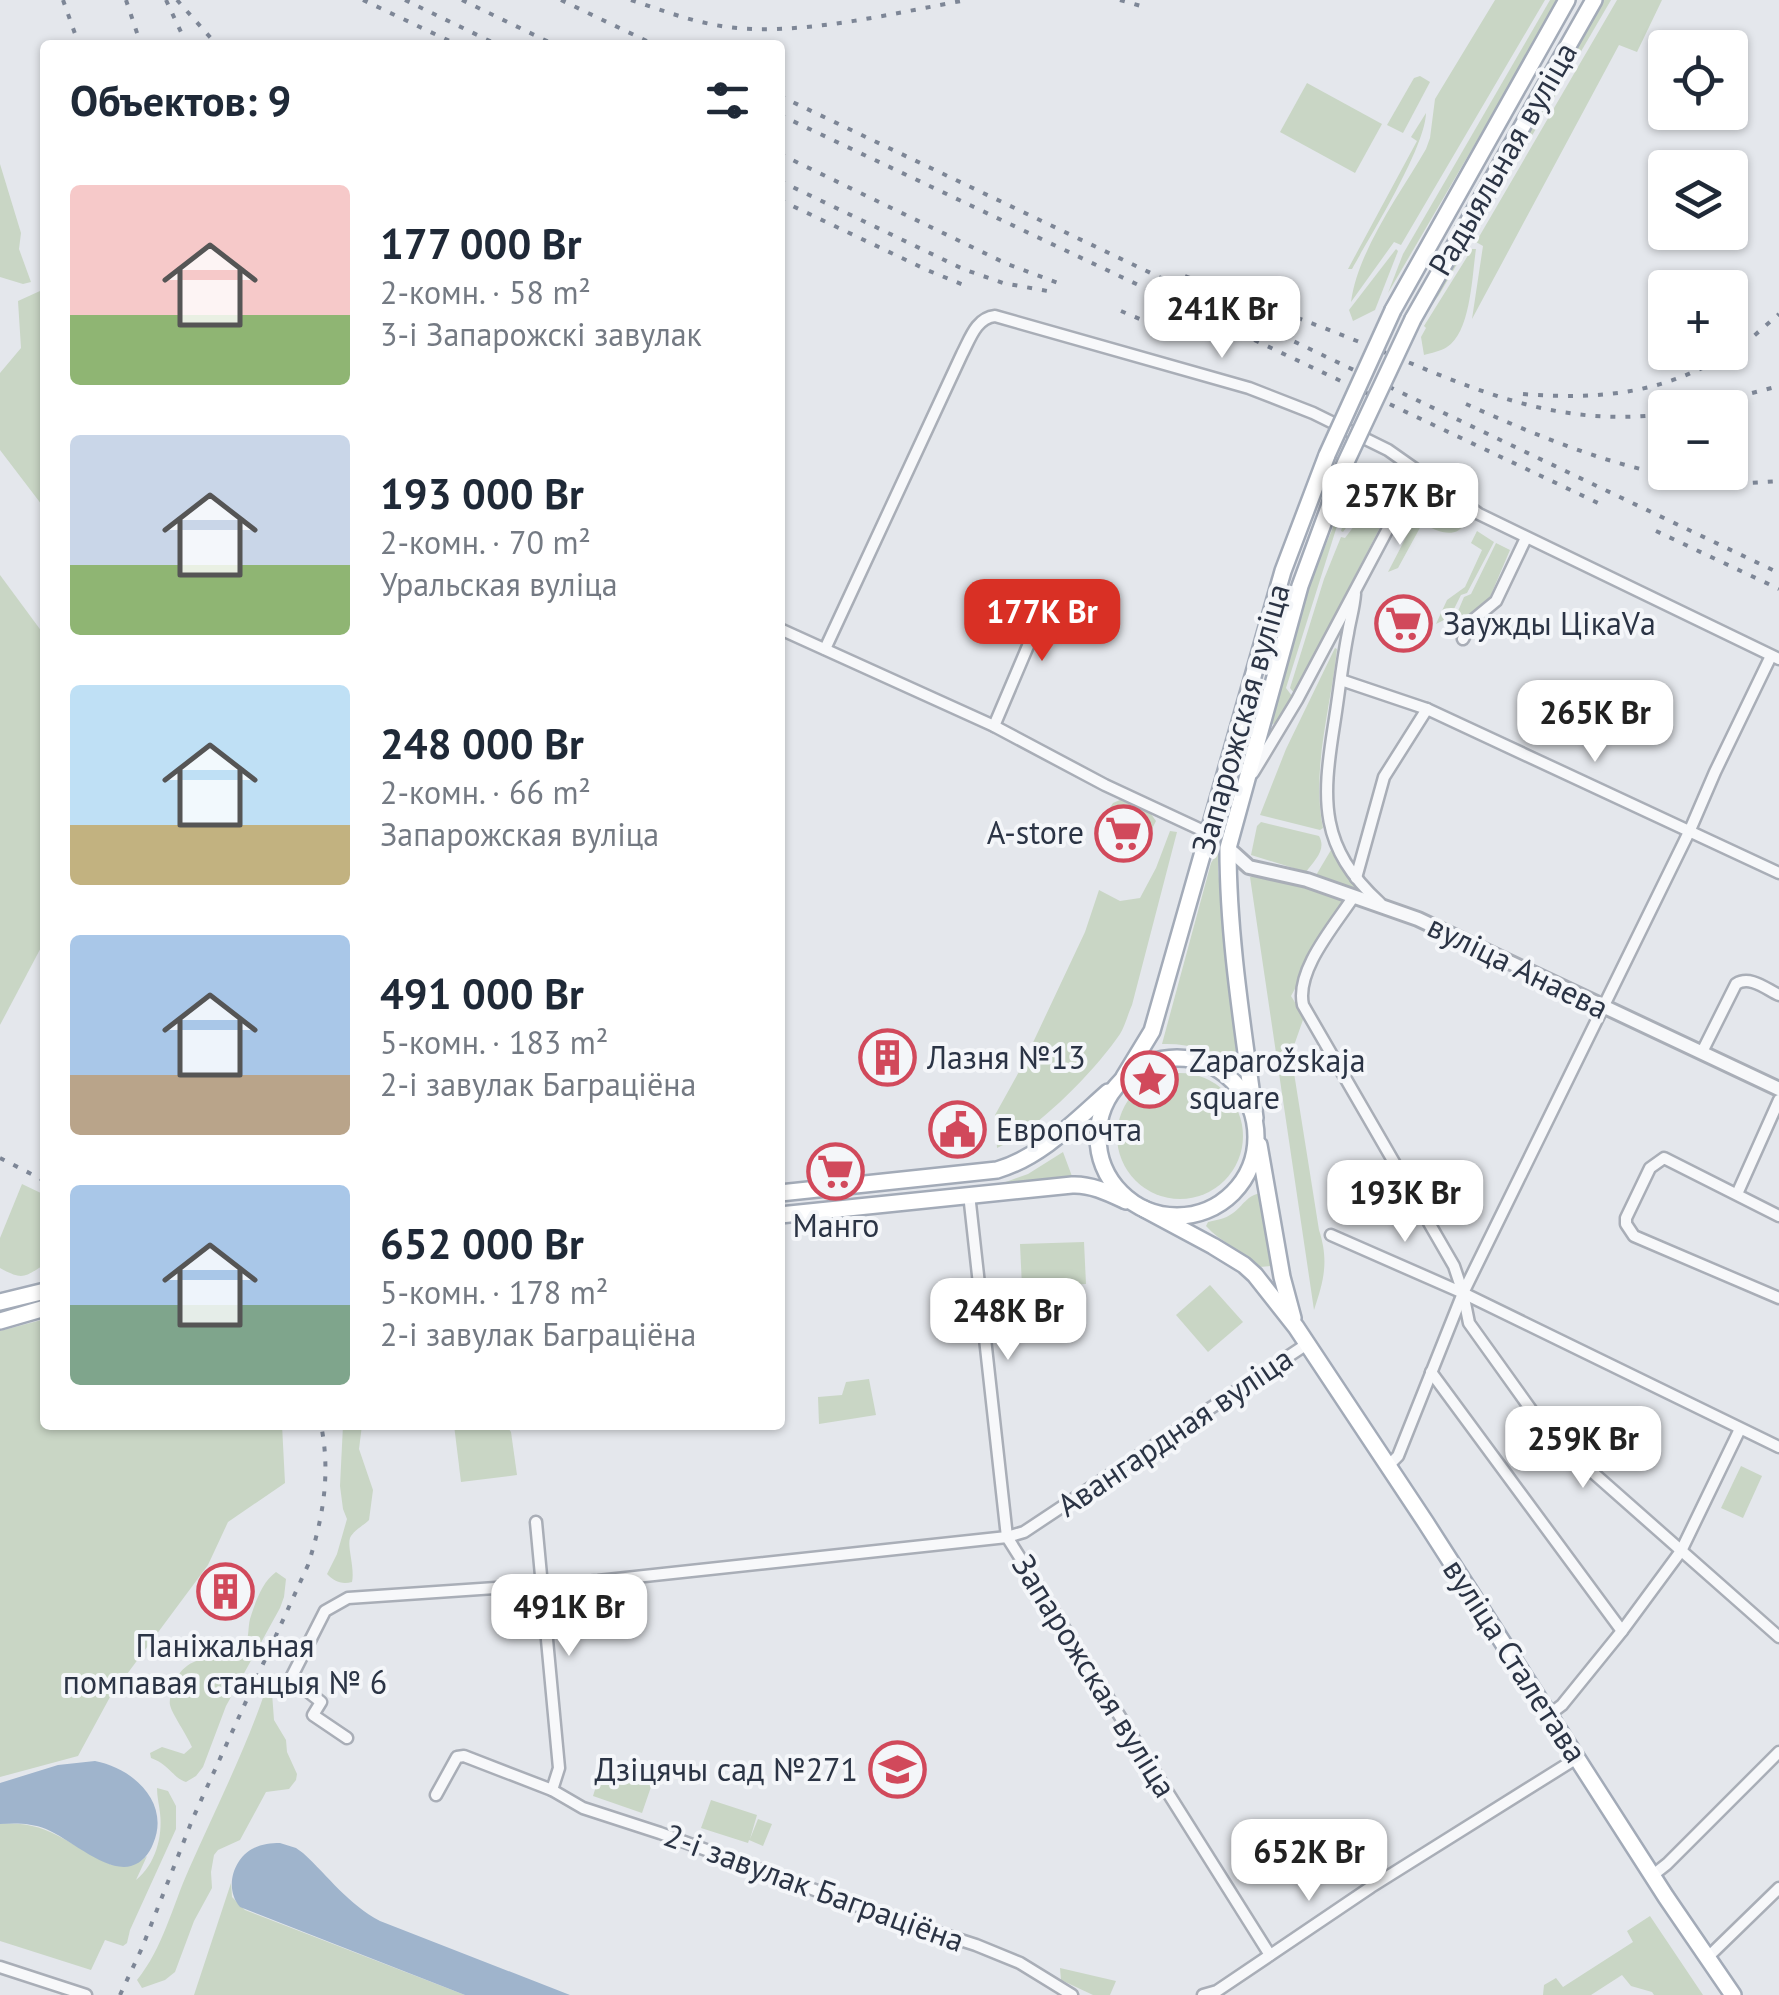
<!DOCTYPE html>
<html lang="ru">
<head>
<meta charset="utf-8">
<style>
	body { margin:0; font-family:"PT Sans",sans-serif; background:#f2f2f3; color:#1f2937; height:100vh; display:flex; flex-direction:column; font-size:38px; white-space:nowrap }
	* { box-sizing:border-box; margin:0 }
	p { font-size:32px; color:#747a83 }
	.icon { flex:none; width:55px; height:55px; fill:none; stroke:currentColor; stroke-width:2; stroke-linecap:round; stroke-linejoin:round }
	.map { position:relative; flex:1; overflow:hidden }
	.panel { position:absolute; left:40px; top:40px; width:745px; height:1390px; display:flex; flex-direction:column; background:#fff; border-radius:10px; box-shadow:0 2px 8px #0004 }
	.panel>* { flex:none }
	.tools { position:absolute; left:1648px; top:30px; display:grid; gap:20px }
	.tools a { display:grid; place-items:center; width:100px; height:100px; border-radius:10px; background:#fff; box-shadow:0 2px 8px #0004; font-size:50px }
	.price { position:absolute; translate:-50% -85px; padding:0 22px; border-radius:20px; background:#fff; color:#222; font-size:32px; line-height:65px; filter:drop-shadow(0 2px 5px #0008) }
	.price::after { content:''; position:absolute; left:50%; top:60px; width:30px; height:22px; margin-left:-15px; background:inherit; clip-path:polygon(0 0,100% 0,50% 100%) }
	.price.active { background:#d93025; color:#fff }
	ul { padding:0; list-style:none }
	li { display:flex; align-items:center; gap:30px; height:250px; padding:0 30px }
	li span { display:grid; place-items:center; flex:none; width:280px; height:200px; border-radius:10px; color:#555 }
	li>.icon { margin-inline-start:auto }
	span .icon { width:120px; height:120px; fill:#fffc; stroke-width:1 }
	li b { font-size:42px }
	h2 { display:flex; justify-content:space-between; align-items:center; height:120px; padding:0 30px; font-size:42px }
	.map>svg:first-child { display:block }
	.green { fill:#c9d6c5 }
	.water { fill:#9fb4cc }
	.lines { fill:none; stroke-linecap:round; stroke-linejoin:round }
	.minor-casing { stroke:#a9aeb7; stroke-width:15 }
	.tertiary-casing { stroke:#a9aeb7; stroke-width:18 }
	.primary-casing { stroke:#a3abb8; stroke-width:20 }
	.minor { stroke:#f7f8fa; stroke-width:10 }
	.tertiary { stroke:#f7f8fa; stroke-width:12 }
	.primary { stroke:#fff; stroke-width:15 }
	.rail { stroke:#7d8696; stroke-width:4; stroke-dasharray:5 10; stroke-linecap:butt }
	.primary-bridge-casing { stroke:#a3abb8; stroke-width:20; stroke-linecap:butt }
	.primary-bridge { stroke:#fff; stroke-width:15 }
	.labels { text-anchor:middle; stroke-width:8; stroke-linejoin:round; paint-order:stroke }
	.street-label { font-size:32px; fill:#2b3445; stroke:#f4f6f9 }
	.poi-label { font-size:32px; fill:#2b3445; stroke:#f4f6f9; text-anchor:start }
</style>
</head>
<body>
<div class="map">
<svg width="1779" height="1995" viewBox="0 0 1779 1995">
	<rect width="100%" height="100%" fill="#e4e7ec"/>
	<g class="green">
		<path d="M1495 0H1545L1401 245 1394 242 1351 302C1358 250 1400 194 1426 149L1430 138 1435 99Z"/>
		<polygon points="1550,0 1559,0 1388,293 1403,254"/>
		<polygon points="1604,0 1611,0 1439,295 1419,322 1486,202"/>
		<polygon points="1617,0 1662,0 1637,52 1619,45 1472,319 1483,246 1476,242"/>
		<polygon points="1420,76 1430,82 1403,133 1387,125 1414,78"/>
		<polygon points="1307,83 1382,124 1355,173 1280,132"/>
		<path d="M1426 113C1425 148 1372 233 1352 269H1348L1417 141 1411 137Z"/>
		<polygon points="0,164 21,233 19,249 31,282 23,284 0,277"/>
		<polygon points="1396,249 1398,251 1375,310 1353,321 1349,310"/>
		<path d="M1472 249H1476C1472 275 1471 332 1447 347 1441 351 1431 353 1424 355L1421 337 1426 328 1424 326Z"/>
		<polygon points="40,291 45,292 45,509 0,450 0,373 21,348 18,301"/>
		<polygon points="1360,467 1373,471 1379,468 1382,478 1343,532 1341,531"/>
		<polygon points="1388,481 1401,487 1294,693 1290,688 1324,579 1341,537 1345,538"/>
		<polygon points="1348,491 1286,688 1292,696 1277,722 1267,727 1310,583"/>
		<path d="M1440 508 1465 523C1455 541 1436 530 1422 524L1398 568 1388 572 1418 514Z"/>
		<polygon points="1477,531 1494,542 1467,593 1461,595 1450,617 1436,624 1447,600 1465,587 1482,550 1471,543"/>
		<polygon points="1496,543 1510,550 1487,604 1471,617 1463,614 1457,626 1453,623 1464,597 1471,594"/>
		<polygon points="0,575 45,636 45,940 0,1025"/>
		<path d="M1335 648 1337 649C1331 708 1311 769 1323 828L1320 830 1260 815 1286 749Z"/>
		<polygon points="1120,800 1151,814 1156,821 1150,833 1146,834 1112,817 1109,809 1113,803"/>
		<path d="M1261 822 1319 836C1327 850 1314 861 1306 872L1251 855 1257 826Z"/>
		<path d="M1170 831 1177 832 1132 1005C1128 1014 1125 1026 1120 1034 1095 1071 1037 1130 997 1148L995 1115 1021 1068 1085 932 1099 890 1120 901 1140 898 1156 868Z"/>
		<polygon points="1331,850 1357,891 1315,877"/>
		<path d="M1218 852V872L1243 1065 1238 1066C1215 1051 1189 1043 1162 1044L1211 863Z"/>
		<path d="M1257 875H1265L1344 899 1291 996 1304 1017 1291 1054 1319 1230C1329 1261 1324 1280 1314 1310L1250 877Z"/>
		<circle cx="1180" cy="1136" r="63"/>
		<polygon points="1063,1152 1073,1179 1004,1186 1003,1183 1028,1174"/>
		<path d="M22 1184 45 1195V1264C24 1278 22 1280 0 1268V1238Z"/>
		<path d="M1261 1193 1273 1260 1271 1266 1260 1267C1244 1252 1219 1241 1206 1226L1208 1222C1217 1220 1225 1219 1233 1213 1243 1206 1247 1195 1261 1193Z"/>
		<polygon points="1084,1242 1086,1284 1022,1287 1020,1244"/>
		<polygon points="1210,1285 1243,1322 1208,1352 1176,1315"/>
		<polygon points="45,1319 45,1425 282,1425 285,1483 228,1522 208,1565 110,1697 78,1756 0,1777 0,1331"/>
		<polygon points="869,1379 876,1415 819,1424 818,1397 842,1395 846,1382"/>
		<path d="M343 1425H362L359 1449 373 1490 369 1520C364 1525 353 1531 350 1538 347 1547 355 1568 352 1582 341 1585 334 1581 327 1574L337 1554 347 1519 343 1509 340 1486Z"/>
		<polygon points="454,1425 506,1425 511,1432 517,1475 461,1482"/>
		<polygon points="1741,1466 1762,1476 1743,1518 1721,1508"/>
		<path d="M276 1572 286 1579 284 1597 280 1608 226 1706 203 1767 196 1776 186 1782C172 1777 170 1765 151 1758L150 1753 162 1747 184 1754 192 1747C187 1735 172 1714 170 1705 169 1700 171 1695 172 1690 186 1641 234 1668 246 1643 249 1636 248 1627 250 1619 255 1603 262 1582 276 1572Z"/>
		<path d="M265 1692 272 1693 274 1720 286 1740 287 1752 297 1774 296 1780 289 1789 266 1792 240 1840 218 1850 214 1855 211 1872 212 1888 194 1921 175 1972 165 1980 142 1988 137 1980C163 1948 172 1907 189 1869 215 1810 244 1753 265 1692Z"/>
		<polygon points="602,1767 652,1784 642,1813 593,1796"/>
		<path d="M157 1788 168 1791 176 1806V1829L130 1930 127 1943 123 1946 105 1940 91 1970 0 1941V1824C51 1820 69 1847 112 1865 125 1867 137 1865 147 1856L136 1880C155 1865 163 1837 160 1813 159 1804 157 1797 157 1788Z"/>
		<polygon points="711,1800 757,1815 750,1839 758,1819 772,1824 763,1846 749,1840 748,1843 701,1828"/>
		<polygon points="231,1883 232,1897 245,1910 465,1995 194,1995"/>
		<polygon points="1650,1916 1703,1995 1654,1995 1652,1992 1631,1986 1622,1975 1591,1995 1543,1995 1544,1985 1556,1978 1563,1987 1633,1942 1627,1931"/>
		<polygon points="1060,1968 1116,1981 1110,1995 1093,1995 1061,1980"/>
	</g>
	<g class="water">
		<path d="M95 1761C133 1768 171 1803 153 1844 149 1854 142 1863 131 1866 106 1873 70 1839 46 1829 31 1823 16 1823 0 1824V1783L58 1765Z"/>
		<path d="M280 1843 296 1848 303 1853C329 1877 348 1904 380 1921L570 1995H465L240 1907C224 1889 233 1858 254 1848 262 1844 271 1843 280 1843Z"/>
	</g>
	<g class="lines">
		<defs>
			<g id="minor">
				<path d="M1355 594C1354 608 1350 620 1348 633 1342 663 1339 694 1334 725 1322 801 1319 847 1380 903"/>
				<polyline points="780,629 994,726 1105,785 1208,833"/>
				<polyline points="1463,639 1473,620 1496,601 1526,538"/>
				<path d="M825 649 962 354C970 339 976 318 995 316L1249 388 1313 413 1388 450 1479 514 1779 659"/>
				<polyline points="1341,680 1427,709 1779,873"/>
				<polyline points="994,726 1039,620 1049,587"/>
				<polyline points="1253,773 1297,700 1418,472"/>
				<polyline points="1356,878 1384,777 1427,709"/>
				<path d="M1354 896C1336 924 1295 970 1303 1005L1454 1266 1463 1293 1469 1323 1547 1432 1779 1637"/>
				<path d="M1702 1052 1736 984C1750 975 1766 989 1779 995"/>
				<polyline points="969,1194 1007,1537 1270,1955"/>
				<polyline points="1737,1194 1779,1100"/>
				<polyline points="1779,1216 1664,1158 1650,1168 1626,1218 1626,1224 1634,1236 1779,1298"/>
				<polyline points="1331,1235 1463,1293 1779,1447"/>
				<polyline points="1431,1372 1622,1631"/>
				<polyline points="1388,1466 1398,1456 1463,1293 1690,830 1715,772 1771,656"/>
				<polyline points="536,1522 559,1768 552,1790"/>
				<polyline points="1550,1714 1562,1705 1622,1631 1681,1551 1740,1429"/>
				<polyline points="347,1738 313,1715 321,1702 291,1678 325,1611 348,1598 598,1581 1007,1537 1024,1532 1307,1344"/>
				<polyline points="436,1795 457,1757 464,1756 552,1790 583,1808 660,1833 880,1914 976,1945 1020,1963 1072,1995"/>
				<polyline points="1653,1875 1667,1864 1779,1752"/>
				<polyline points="1707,1958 1779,1888"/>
				<polyline points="0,1967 86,1995"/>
				<polyline points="1203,1995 1217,1991 1371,1887 1577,1758"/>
			</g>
			<polyline id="tertiary" points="1228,848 1249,867 1307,880 1418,919 1779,1089"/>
			<g id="primary">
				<polyline points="1393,310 1567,0"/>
				<polyline points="1413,319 1594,0"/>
				<circle cx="1177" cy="1137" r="79"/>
				<polyline points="1124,1077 1152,1031 1283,571 1327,455"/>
				<path d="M1255 1118C1243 1028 1228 938 1228 848L1300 586 1345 464"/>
				<polyline points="1259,1145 1282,1277 1293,1318"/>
				<path d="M780 1193 997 1170C1041 1157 1074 1122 1108 1092"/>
				<polyline points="1144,1209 1213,1246 1244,1265 1255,1275 1296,1327 1426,1523 1666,1897 1733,1995"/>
				<path d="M780 1215 1072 1185C1091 1184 1109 1193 1126 1201"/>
				<polyline points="0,1302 45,1291"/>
				<polyline points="0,1321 45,1308"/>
			</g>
		</defs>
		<use href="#minor" class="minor-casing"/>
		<use href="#tertiary" class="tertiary-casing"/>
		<use href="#primary" class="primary-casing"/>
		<use href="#minor" class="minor"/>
		<use href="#tertiary" class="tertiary"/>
		<use href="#primary" class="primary"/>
		<g class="rail">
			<polyline points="63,0 79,45"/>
			<polyline points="126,0 141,45"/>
			<polyline points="166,0 187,45"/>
			<polyline points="177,0 217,45"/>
			<polyline points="363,0 458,45"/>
			<polyline points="405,0 498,45"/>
			<polyline points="462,0 555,45"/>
			<polyline points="561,0 655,45"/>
			<path d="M631 0C661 10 690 21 721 26 795 38 893 13 967 0"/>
			<polyline points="1120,0 1141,6"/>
			<polyline points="780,96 1779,573"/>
			<polyline points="780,115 1598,503"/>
			<polyline points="780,154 1007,264 1058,283"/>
			<polyline points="780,181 963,269 1003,283 1053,292"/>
			<polyline points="780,200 927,270 966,286"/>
			<path d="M1185 276C1242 298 1300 318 1357 341 1461 383 1549 429 1665 414"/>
			<polyline points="1121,311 1170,332"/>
			<polyline points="1730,352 1748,341 1779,314"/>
			<path d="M1523 394C1599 400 1665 394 1730 352"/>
			<path d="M1466 404C1549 441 1633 476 1725 483 1743 484 1761 482 1779 481"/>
			<polyline points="1694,408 1779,386"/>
			<polyline points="1656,531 1779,589"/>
			<polyline points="0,1158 45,1181"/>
			<path d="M120 1995 142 1948 193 1818 308 1565C323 1518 331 1474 321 1425"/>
		</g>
		<defs>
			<g id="primary-bridge">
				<polyline points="1327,455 1393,310"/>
				<polyline points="1345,464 1413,319"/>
			</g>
		</defs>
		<use href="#primary-bridge" class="primary-bridge-casing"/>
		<use href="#primary-bridge" class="primary-bridge"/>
	</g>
	<defs>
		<symbol id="supermarket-ring" viewBox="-11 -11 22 22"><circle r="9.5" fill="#f4f6f9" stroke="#d1495b" stroke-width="1.5"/><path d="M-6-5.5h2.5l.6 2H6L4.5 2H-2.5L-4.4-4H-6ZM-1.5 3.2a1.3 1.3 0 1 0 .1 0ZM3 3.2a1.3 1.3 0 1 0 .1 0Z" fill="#d1495b"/></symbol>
		<symbol id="building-ring" viewBox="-11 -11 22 22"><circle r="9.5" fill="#f4f6f9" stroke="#d1495b" stroke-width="1.5"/><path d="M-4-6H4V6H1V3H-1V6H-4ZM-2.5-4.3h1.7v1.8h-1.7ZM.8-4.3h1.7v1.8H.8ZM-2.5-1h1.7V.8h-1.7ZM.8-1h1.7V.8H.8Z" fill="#d1495b"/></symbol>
		<symbol id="sight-ring" viewBox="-11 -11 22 22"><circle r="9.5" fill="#f4f6f9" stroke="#d1495b" stroke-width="1.5"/><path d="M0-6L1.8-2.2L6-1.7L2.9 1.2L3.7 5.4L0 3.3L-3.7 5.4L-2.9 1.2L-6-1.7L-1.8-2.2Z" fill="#d1495b"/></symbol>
		<symbol id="civic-ring" viewBox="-11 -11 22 22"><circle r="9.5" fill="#f4f6f9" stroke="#d1495b" stroke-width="1.5"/><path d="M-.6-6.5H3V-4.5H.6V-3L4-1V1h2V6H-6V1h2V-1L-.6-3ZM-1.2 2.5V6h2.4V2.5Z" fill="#d1495b"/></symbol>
		<symbol id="school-ring" viewBox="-11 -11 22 22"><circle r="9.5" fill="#f4f6f9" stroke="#d1495b" stroke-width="1.5"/><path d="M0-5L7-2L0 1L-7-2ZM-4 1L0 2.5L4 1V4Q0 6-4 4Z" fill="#d1495b"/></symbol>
	</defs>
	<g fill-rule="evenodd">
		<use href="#supermarket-ring" x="1372" y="592" width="63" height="63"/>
		<use href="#supermarket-ring" x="1092" y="802" width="63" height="63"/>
		<use href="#building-ring" x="856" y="1026" width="63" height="63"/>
		<use href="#sight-ring" x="1118" y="1048" width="63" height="63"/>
		<use href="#civic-ring" x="926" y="1098" width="63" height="63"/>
		<use href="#supermarket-ring" x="804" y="1140" width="63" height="63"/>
		<use href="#building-ring" x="194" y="1560" width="63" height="63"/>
		<use href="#school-ring" x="866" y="1738" width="63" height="63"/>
	</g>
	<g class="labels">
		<g class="street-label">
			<text transform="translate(1503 159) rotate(-60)" y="11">Радыяльная вуліца</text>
			<text transform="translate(1241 719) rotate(-74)" y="11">Запарожская вуліца</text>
			<text transform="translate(1518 967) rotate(26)" y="11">вуліца Анаева</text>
			<text transform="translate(1175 1432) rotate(-34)" y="11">Авангардная вуліца</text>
			<text transform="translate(1515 1661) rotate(57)" y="11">вуліца Сталетава</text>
			<text transform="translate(1094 1676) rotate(58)" y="11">Запарожская вуліца</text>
			<text transform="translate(814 1888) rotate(20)" y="11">2-і завулак Баграціёна</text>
		</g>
		<g class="poi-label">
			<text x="1443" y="635">Заужды ЦікаVа</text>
			<text x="1084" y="844" text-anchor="end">А-store</text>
			<text x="927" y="1069">Лазня №13</text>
			<text x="1189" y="1072">Zaparožskaja<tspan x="1189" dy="37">square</tspan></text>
			<text x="996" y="1141">Европочта</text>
			<text x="836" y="1237" text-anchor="middle">Манго</text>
			<text x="225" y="1657" text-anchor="middle">Паніжальная<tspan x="225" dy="37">помпавая станцыя № 6</tspan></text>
			<text x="858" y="1781" text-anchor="end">Дзіцячы сад №271</text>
		</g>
	</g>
</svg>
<div class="tools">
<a><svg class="icon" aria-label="locate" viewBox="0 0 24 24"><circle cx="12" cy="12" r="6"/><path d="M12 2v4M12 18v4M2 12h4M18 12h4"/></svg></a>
<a><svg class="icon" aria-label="layers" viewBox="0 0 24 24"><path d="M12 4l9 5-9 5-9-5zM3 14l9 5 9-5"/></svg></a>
<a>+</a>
<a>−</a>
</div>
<b class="price" style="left:1222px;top:361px">241K Br</b>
<b class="price" style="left:1400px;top:548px">257K Br</b>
<b class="price active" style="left:1042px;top:664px">177K Br</b>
<b class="price" style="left:1595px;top:765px">265K Br</b>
<b class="price" style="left:1405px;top:1245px">193K Br</b>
<b class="price" style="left:1008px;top:1363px">248K Br</b>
<b class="price" style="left:1583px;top:1491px">259K Br</b>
<b class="price" style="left:569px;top:1659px">491K Br</b>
<b class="price" style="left:1309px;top:1904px">652K Br</b>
<section class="panel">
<h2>Объектов: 9<svg class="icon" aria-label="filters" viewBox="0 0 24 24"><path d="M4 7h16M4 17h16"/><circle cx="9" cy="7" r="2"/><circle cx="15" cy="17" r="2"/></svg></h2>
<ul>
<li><span style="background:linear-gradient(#f6c9c9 65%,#8fb573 0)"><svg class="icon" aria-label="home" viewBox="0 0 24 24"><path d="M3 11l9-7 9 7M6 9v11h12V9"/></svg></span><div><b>177 000 Br</b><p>2-комн. · 58 m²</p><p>3-і Запарожскі завулак</p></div></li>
<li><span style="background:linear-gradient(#c9d6e8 65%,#8fb573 0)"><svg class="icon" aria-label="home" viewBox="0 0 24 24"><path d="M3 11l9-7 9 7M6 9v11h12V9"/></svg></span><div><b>193 000 Br</b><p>2-комн. · 70 m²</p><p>Уральская вуліца</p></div></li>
<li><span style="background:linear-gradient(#bfe0f5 70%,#c2b280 0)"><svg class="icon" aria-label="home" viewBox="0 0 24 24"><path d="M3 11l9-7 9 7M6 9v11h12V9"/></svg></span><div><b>248 000 Br</b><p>2-комн. · 66 m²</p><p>Запарожская вуліца</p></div></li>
<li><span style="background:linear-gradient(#a9c7e8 70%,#b9a48a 0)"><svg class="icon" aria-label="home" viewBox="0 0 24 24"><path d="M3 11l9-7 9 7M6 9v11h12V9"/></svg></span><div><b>491 000 Br</b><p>5-комн. · 183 m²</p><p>2-і завулак Баграціёна</p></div></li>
<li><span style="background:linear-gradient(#a9c7e8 60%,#7fa58c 0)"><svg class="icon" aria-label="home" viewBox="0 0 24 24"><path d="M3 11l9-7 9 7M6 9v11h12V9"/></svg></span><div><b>652 000 Br</b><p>5-комн. · 178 m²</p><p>2-і завулак Баграціёна</p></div></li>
</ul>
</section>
</div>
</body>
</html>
